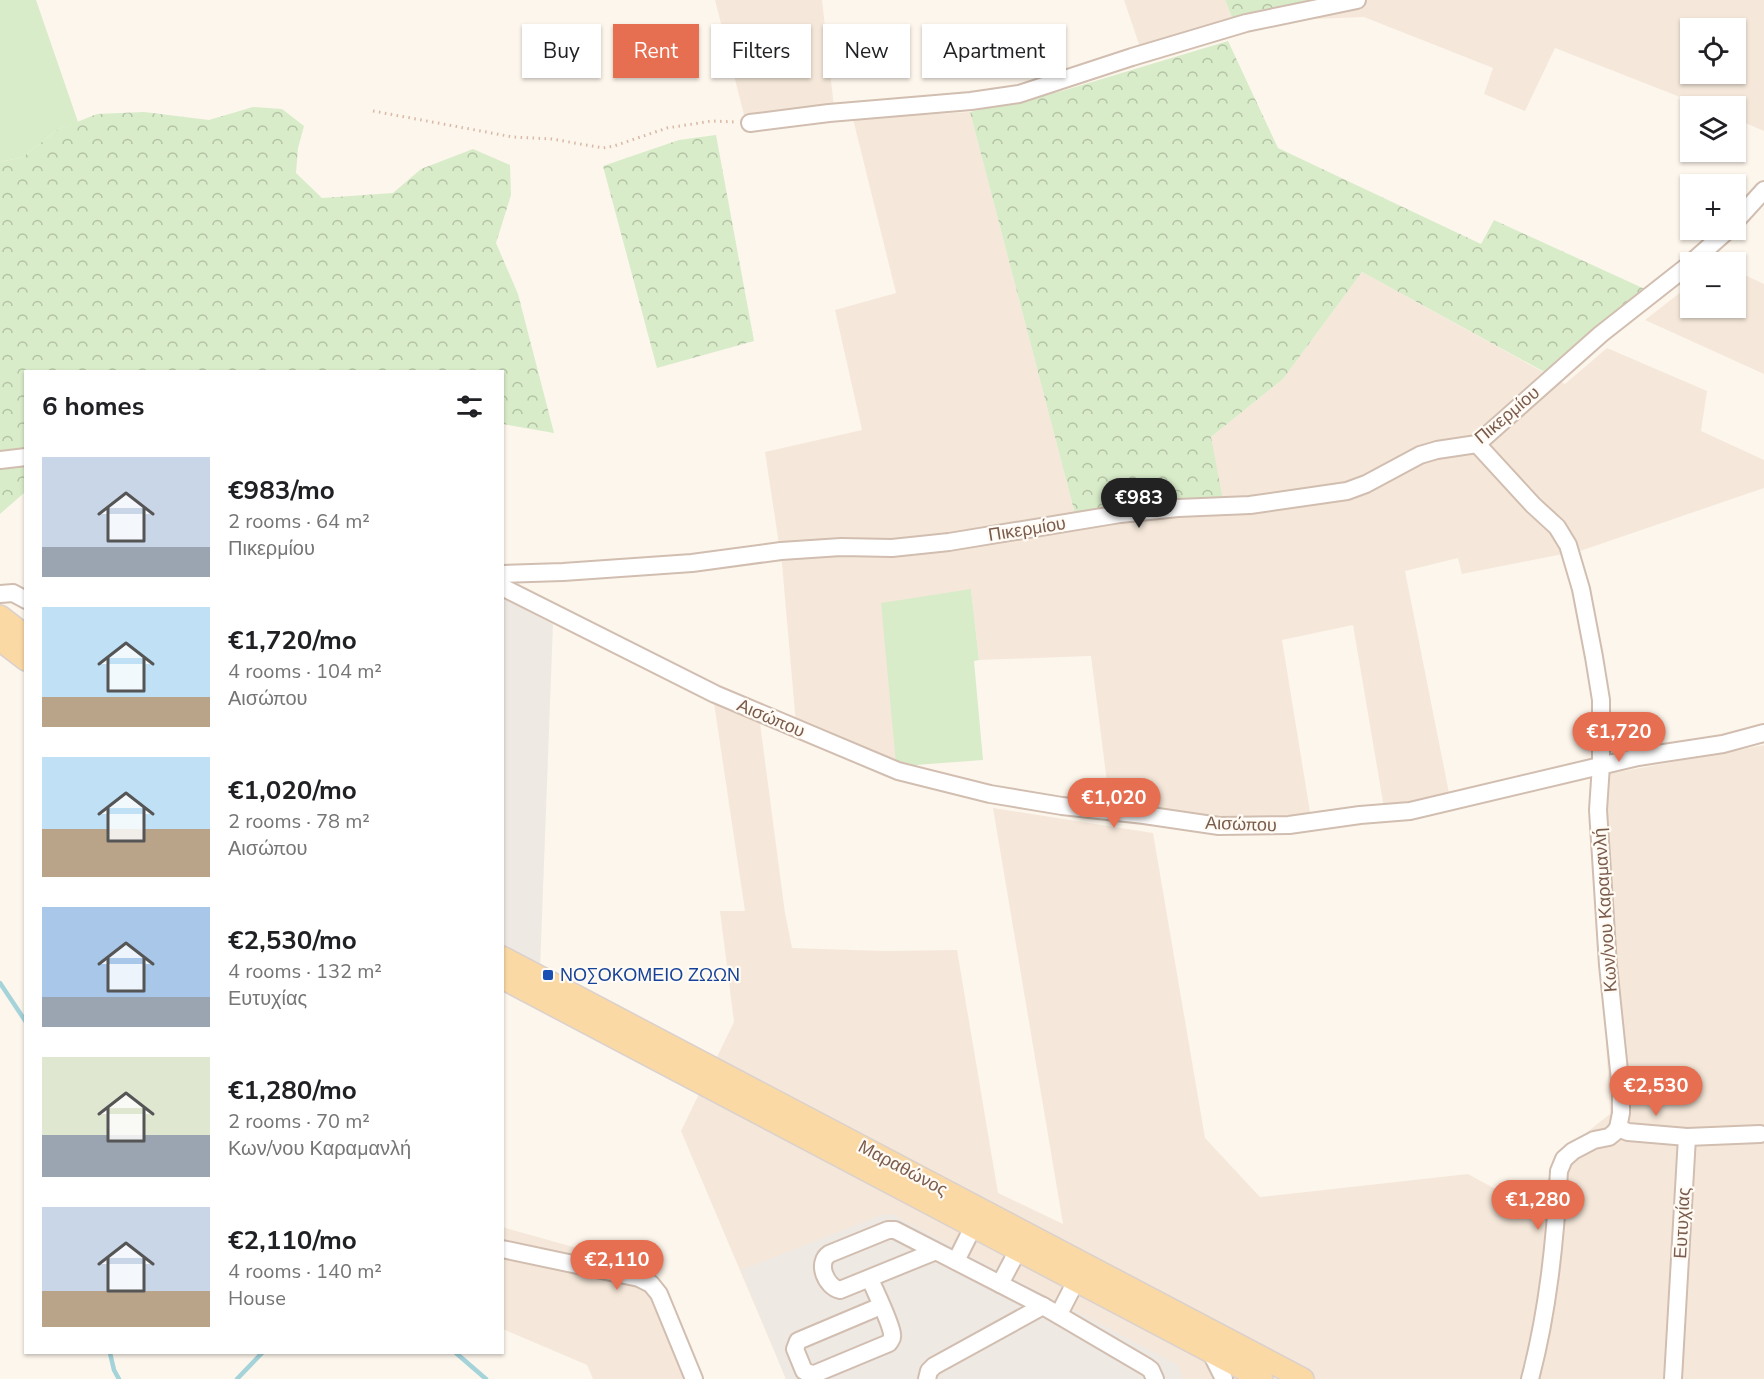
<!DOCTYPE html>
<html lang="en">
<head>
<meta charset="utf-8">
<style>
	body { margin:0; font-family:"Nunito Sans",sans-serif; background:#f2f2f2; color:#202124; height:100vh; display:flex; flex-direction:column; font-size:22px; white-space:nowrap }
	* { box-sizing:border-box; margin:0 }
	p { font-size:20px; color:#757577 }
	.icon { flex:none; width:33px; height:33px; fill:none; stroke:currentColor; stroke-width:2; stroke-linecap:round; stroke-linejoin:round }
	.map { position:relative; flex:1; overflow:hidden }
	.drawer { position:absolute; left:24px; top:370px; width:480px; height:984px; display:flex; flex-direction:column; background:#fff; border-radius:0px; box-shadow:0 2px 4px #0004 }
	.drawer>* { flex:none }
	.top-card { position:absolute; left:522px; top:24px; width:570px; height:54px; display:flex; gap:12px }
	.controls { position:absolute; left:1680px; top:18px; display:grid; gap:12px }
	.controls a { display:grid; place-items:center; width:66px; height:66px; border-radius:0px; background:#fff; box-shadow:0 2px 4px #0004; font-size:30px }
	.price { position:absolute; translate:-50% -51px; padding:0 14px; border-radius:21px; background:#e76f51; color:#fff; font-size:20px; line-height:39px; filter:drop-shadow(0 2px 3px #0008) }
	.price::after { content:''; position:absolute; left:50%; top:36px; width:18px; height:14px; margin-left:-9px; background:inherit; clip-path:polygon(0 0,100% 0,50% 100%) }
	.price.on { background:#222; color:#fff }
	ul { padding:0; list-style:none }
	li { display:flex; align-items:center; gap:18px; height:150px; padding:0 18px }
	li span { display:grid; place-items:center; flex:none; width:168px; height:120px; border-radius:0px; color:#555 }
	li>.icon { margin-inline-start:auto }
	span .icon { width:72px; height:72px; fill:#fffc; stroke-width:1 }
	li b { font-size:26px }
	h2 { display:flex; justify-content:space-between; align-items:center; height:72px; padding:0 18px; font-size:26px }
	.tag { padding:0 21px; border-radius:0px; background:#fff; box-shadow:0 2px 4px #0004; font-size:21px; line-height:54px }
	.tag.on { background:#e76f51; color:#fff }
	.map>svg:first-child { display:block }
	.residential { fill:#f5e8da; fill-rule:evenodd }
	.industrial { fill:#efe9e4 }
	.green { fill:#d8ecc9 }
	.forest { fill:url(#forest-crowns) }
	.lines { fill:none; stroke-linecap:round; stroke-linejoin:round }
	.stream { stroke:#a5d3da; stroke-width:4.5 }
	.minor-casing { stroke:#d1beb0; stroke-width:20 }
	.major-casing { stroke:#dad1cd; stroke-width:24 }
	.path { stroke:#d9b8a5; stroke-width:3; stroke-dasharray:1.5 4.5; stroke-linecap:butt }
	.minor { stroke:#fff; stroke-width:16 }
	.major { stroke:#fbd9a5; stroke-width:21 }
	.transit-dot { fill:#1a4fb4; stroke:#fffaf3; stroke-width:2 }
	.labels { text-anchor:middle; stroke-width:4.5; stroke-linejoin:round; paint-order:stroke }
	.street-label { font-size:18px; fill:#7a5c4d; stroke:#fffaf3 }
	.transit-label { font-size:18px; fill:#164399; stroke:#fffaf3; text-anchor:start }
</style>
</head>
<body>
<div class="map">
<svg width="1764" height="1379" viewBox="0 0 1764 1379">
	<defs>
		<pattern id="forest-crowns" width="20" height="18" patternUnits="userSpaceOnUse" patternTransform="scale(1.5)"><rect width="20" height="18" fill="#d8ecc9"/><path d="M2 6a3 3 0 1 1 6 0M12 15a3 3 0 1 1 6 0" fill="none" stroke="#b4c2a5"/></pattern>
	</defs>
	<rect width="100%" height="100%" fill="#fdf6ec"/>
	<g class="residential">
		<polygon points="715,0 822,0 834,107 744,115"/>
		<polygon points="1124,0 1225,0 1233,20 1140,47"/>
		<path d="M1309 0H1764V131L1736 119V106H1703L1555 48 1525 111 1484 94 1493 68 1364 17 1314 19ZM1690 28H1736V74H1690Z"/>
		<polygon points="970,112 1075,514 1211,437 1283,379 1362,272 1565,384 1607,348 1707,391 1701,431 1764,460 1764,488 1583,550 1462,574 1458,558 1405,571 1450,798 1384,808 1353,625 1282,640 1311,818 1237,821 1110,806 1091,656 979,660 971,589 896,764 796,724 782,564 765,452 862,430 835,310 896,293 853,119"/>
		<polygon points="1736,271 1764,284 1764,374 1645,320 1690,285 1690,308 1736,308"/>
		<polygon points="714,703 760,723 785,913 792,948 884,951 957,950 998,1193 1063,1224 993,808 1153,833 1205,1138 1260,1197 1468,1174 1550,1219 1557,1156 1610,1114 1592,777 1764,745 1764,1379 786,1379 681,1131 734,1022 720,911 745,911"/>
		<polygon points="502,1227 645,1267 659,1280 702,1379 593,1379 587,1365 503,1329"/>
	</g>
	<g class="industrial">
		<polygon points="502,598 553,624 540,970 503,949"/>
		<polygon points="892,1214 1178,1365 1183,1379 786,1379 741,1270 882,1215"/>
	</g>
	<g class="green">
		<polygon points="0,0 36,0 78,122 57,130 23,157 0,162"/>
		<polygon points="971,589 979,660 974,661 983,760 902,766 896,764 881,603"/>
	</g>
	<g class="forest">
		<polygon points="1225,0 1309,0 1310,3 1233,20"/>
		<polygon points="1228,41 1278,148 1481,244 1494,220 1647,290 1548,374 1362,272 1283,379 1211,437 1223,500 1075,514 970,112 1062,91"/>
		<polygon points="253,107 282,109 304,126 298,148 296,173 322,198 393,193 421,169 473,149 510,165 511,195 496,243 518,294 554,433 503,424 502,372 26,372 25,493 24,493 0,514 0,162 23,157 57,130 97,114 144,112 209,120"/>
		<polygon points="716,135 754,341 657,368 603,166 679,140"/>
	</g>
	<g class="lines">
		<g class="stream">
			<polyline points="0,983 26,1022"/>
			<polyline points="110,1353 114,1370 119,1379"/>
			<polyline points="456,1353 486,1379"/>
			<polyline points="237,1379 262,1353"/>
		</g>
		<defs>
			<g id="minor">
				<polyline points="750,123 829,113 971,101 1019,94 1132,57 1246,23 1357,0"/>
				<polyline points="1736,221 1764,190"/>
				<polyline points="1692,262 1728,230"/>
				<path d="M1477 444 1533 505 1557 527 1568 545 1581 589 1594 657 1601 700V765L1598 810 1608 965 1621 1090V1113L1618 1128 1614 1133 1609 1137 1594 1140 1573 1151 1564 1159 1559 1171C1555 1242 1548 1311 1530 1379"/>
				<polyline points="0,460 26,457"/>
				<polyline points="502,574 563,572 692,563 781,551 841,547 892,548 949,542 1120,514 1178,508 1250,505 1347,491 1366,484 1420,455 1437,450 1477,444 1601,334 1690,264"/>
				<polyline points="502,587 715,694 898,771 990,794 1062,806 1144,815 1219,826 1289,825 1360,815 1410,811 1638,757 1723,744 1764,733"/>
				<polyline points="0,594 13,593 26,600"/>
				<polyline points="1618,1128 1628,1132 1687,1137 1760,1134"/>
				<polyline points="502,1249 639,1278 651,1284 659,1294 694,1379"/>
				<path d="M936 1251 840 1290C826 1287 816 1263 829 1254L888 1230H895L1000 1284 1018 1250"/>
				<polyline points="956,1261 973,1227"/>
				<path d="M870 1279C875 1291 891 1323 892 1334 893 1339 891 1339 889 1343L817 1373 812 1374 804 1371 795 1349 798 1341 881 1306"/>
				<polyline points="1000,1284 1043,1306"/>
				<polyline points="1059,1314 1076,1281"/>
				<polyline points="1210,1351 1224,1379"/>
				<polyline points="927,1379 929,1371 934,1366 1043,1306 1147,1367 1151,1370 1155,1379"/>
				<polyline points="1673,1379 1687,1137"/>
			</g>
			<g id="major">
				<polyline points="0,616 26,636"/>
				<polyline points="0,640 26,660"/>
				<polyline points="502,957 1303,1379"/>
				<polyline points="502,978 1262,1379"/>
			</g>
		</defs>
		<use href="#minor" class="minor-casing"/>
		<use href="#major" class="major-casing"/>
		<polyline class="path" points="373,111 513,137 552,139 603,148 614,146 667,128 712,121 736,122"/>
		<use href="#minor" class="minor"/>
		<use href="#major" class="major"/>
	</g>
	<rect class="transit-dot" x="542" y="969" width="12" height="12" rx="3"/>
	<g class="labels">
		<g class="street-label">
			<text transform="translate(1507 415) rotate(-40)" y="6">Πικερμίου</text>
			<text transform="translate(1027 529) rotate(-9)" y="6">Πικερμίου</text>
			<text transform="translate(771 718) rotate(23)" y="6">Αισώπου</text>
			<text transform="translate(1241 824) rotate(2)" y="6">Αισώπου</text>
			<text transform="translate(1605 910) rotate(-94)" y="6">Κων/νου Καραμανλή</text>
			<text transform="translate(903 1168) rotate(28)" y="6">Μαραθώνος</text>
			<text transform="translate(1682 1223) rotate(-87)" y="6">Ευτυχίας</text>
		</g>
		<g class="transit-label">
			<text x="560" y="981">ΝΟΣΟΚΟΜΕΙΟ ΖΩΩΝ</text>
		</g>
	</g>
</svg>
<div class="controls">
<a><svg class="icon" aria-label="locate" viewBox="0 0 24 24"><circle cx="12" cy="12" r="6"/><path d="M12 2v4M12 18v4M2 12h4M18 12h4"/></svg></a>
<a><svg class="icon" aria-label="layers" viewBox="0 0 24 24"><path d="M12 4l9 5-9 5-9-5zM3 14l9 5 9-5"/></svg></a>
<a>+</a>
<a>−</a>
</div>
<b class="price on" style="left:1139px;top:529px">€983</b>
<b class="price" style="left:1619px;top:763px">€1,720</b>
<b class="price" style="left:1114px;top:829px">€1,020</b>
<b class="price" style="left:1656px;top:1117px">€2,530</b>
<b class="price" style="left:1538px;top:1231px">€1,280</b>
<b class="price" style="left:617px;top:1291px">€2,110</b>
<div class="top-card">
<a class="tag">Buy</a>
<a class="tag on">Rent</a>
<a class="tag">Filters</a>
<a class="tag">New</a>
<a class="tag">Apartment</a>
</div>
<section class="drawer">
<h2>6 homes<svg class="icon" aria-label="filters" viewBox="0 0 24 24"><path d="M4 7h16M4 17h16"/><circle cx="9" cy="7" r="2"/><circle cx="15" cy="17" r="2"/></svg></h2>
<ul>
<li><span style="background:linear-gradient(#c9d6e8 75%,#9aa5b1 0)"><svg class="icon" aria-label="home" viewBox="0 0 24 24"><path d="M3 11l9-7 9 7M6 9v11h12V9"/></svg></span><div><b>€983/mo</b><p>2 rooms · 64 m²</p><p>Πικερμίου</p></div></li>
<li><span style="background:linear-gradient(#bfe0f5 75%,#b9a48a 0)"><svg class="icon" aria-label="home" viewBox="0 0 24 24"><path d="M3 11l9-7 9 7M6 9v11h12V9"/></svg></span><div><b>€1,720/mo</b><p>4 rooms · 104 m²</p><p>Αισώπου</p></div></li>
<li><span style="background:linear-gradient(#bfe0f5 60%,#b9a48a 0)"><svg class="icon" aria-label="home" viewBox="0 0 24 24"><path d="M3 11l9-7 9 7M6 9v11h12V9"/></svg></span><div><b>€1,020/mo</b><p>2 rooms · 78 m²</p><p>Αισώπου</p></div></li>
<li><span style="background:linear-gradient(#a9c7e8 75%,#9aa5b1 0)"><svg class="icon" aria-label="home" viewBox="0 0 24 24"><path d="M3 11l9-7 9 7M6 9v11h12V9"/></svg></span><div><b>€2,530/mo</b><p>4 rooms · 132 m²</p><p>Ευτυχίας</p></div></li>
<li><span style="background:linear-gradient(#dfe7d0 65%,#9aa5b1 0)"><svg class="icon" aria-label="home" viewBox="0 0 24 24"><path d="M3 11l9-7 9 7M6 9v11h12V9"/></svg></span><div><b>€1,280/mo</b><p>2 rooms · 70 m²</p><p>Κων/νου Καραμανλή</p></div></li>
<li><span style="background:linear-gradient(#c9d6e8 70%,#b9a48a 0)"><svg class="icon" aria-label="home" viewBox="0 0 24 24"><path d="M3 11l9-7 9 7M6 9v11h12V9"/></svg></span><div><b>€2,110/mo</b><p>4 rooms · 140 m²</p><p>House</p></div></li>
</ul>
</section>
</div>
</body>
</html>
